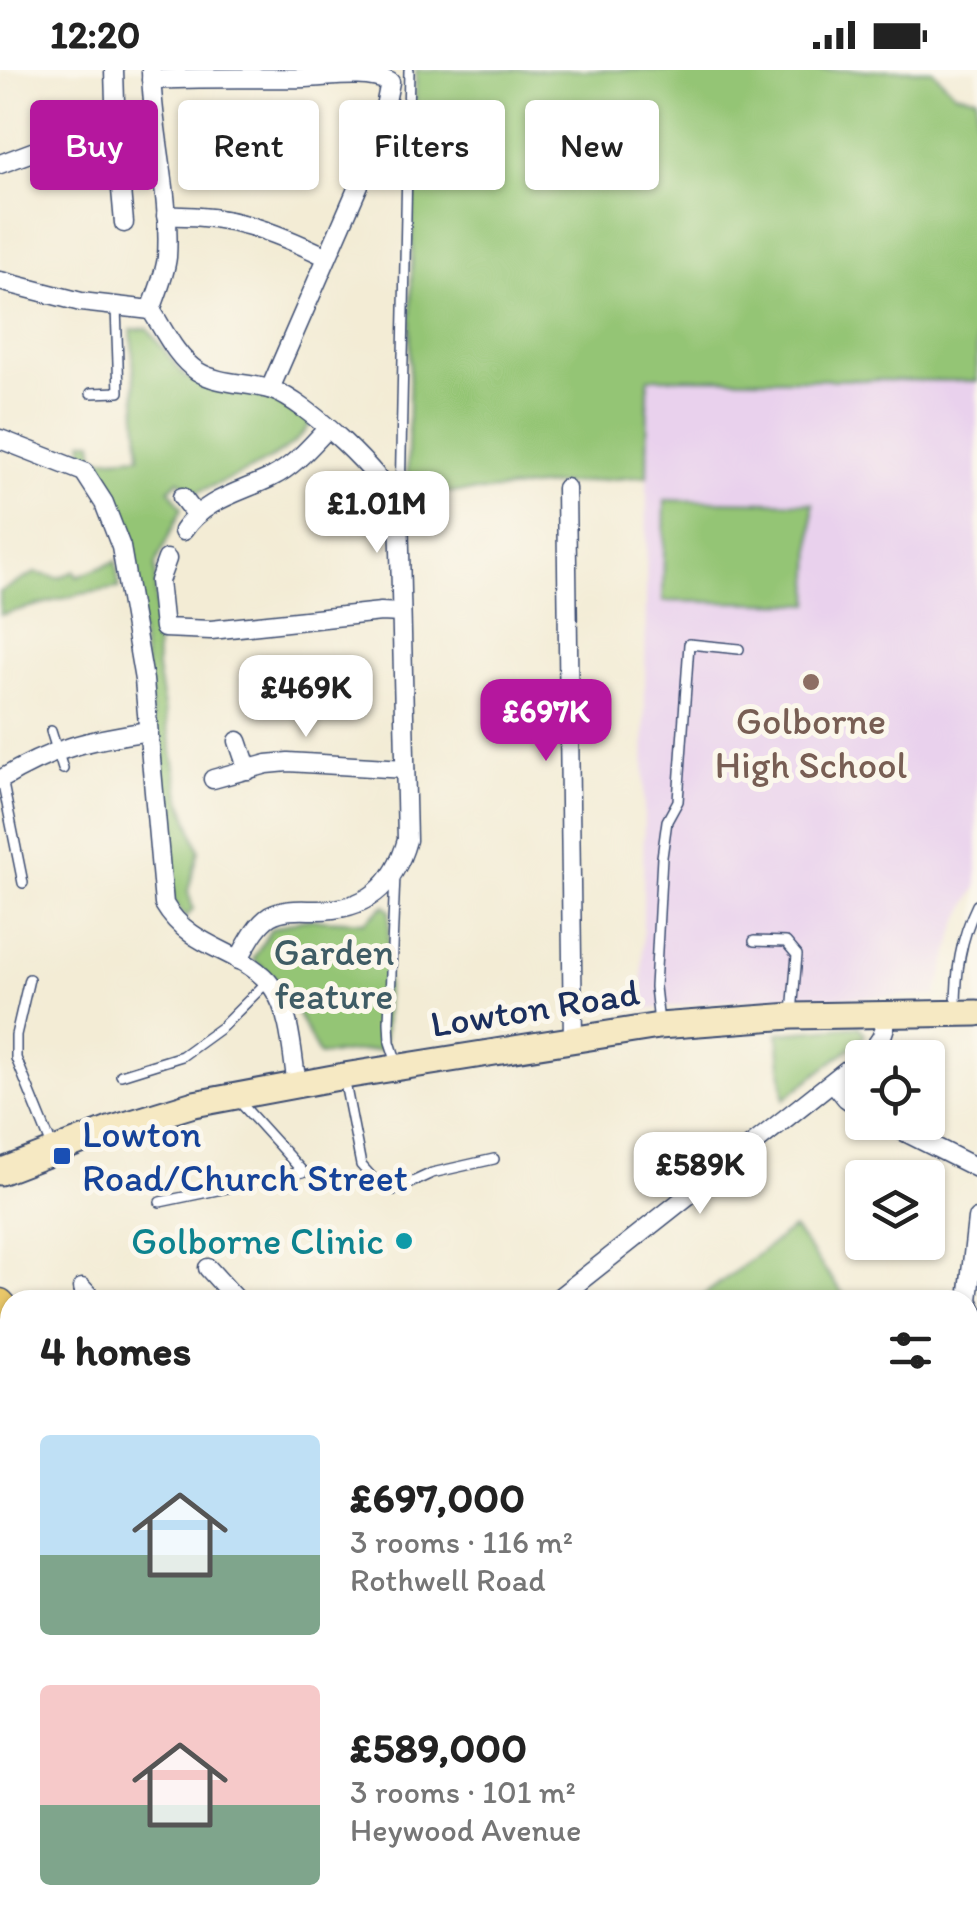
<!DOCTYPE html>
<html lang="en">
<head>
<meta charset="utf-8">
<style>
	body { margin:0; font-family:Itim,sans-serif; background:#f6f6f6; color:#222; height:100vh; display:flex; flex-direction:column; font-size:38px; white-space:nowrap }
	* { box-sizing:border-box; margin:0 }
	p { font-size:32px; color:#767676 }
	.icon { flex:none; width:55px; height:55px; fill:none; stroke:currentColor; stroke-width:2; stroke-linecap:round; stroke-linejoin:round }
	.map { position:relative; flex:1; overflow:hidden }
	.panel { position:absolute; left:0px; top:1220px; width:978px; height:642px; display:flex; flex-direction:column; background:#fff; border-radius:30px 30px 0 0; box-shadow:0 2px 8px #0004 }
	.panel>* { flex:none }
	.banner { position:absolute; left:30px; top:30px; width:918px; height:90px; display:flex; gap:20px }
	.buttons { position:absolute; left:845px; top:970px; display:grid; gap:20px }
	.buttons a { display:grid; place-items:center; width:100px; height:100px; border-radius:10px; background:#fff; box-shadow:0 2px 8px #0004; font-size:50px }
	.price { position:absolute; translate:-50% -85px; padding:0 22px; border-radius:20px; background:#fff; color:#222; font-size:32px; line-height:65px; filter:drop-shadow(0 2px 5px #0008) }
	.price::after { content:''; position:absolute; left:50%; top:60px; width:30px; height:22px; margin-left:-15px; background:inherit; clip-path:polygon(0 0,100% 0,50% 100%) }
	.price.active { background:#b5179e; color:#fff }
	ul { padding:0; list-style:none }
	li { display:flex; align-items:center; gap:30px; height:250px; padding:0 40px }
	li span { display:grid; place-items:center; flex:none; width:280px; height:200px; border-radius:10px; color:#555 }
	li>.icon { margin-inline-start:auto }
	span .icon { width:120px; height:120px; fill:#fffc; stroke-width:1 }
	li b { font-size:42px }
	h2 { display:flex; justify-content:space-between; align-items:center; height:120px; padding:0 40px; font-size:42px }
	.chip { padding:0 35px; border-radius:10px; background:#fff; box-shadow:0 2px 8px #0004; font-size:35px; line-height:90px }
	.chip.active { background:#b5179e; color:#fff }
	.status { display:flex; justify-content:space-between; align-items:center; height:70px; padding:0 50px; background:#fff; direction:ltr }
	.status svg { height:28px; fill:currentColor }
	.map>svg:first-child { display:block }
	.built { fill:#e9d1ed }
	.industrial { fill:#c9bfd7 }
	.green { fill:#94c575; stroke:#587a6a; stroke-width:2.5 }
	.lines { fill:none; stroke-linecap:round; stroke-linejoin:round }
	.service-casing { stroke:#3b4b70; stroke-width:12 }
	.minor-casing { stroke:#3b4b70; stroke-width:21 }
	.secondary-casing { stroke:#3b4b70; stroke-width:29 }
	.primary-casing { stroke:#3b4b70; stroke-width:31 }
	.service { stroke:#fff; stroke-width:9 }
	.minor { stroke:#fff; stroke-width:18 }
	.secondary { stroke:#f6e9c3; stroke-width:25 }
	.primary { stroke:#e9c769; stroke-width:28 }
	.rail { stroke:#1b2f5e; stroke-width:5 }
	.education-dot { fill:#8d6e63; stroke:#fbf7ec; stroke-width:4 }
	.transit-dot { fill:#1a4fb4; stroke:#fbf7ec; stroke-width:4 }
	.culture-dot { fill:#0f9aa8; stroke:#fbf7ec; stroke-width:4 }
	.labels { text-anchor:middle; stroke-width:10; stroke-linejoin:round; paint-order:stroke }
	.education-label { font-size:38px; fill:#785e54; stroke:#fbf7ec }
	.park-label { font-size:38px; fill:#3f5c65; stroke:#fbf7ec }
	.street-label { font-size:38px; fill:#1b2f5e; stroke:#fbf7ec }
	.transit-label { font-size:38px; fill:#164399; stroke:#fbf7ec; text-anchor:start }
	.culture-label { font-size:38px; fill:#0d838f; stroke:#fbf7ec; text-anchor:end }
</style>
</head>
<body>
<div class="status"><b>12:20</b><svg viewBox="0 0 49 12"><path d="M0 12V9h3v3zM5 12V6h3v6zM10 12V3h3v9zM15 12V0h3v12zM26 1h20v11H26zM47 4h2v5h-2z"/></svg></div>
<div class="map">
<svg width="977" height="1862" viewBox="0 0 977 1862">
	<rect width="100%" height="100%" fill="#fbf7ec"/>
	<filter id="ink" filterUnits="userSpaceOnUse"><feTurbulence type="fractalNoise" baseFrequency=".01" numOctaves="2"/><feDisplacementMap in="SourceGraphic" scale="20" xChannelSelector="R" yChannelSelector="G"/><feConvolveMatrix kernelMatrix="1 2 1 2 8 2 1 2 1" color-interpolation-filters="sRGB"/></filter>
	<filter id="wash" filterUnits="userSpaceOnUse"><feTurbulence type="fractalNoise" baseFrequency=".0048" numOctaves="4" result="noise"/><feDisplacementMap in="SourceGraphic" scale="40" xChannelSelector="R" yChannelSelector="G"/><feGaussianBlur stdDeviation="2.25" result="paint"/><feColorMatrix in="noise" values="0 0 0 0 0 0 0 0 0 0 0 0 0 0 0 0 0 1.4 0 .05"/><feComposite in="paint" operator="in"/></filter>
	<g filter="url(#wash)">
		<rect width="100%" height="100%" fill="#f3ecd5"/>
		<g class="built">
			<polygon points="648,308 977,311 977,817 957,855 936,926 736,930 642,940"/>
			<polygon points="717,1852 889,1853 890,1862 684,1862"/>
		</g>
		<polygon class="industrial" points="125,1853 264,1853 278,1862 128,1862"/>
		<g class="green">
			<polygon points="416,0 932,0 955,23 977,27 977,311 648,308 647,406 487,421 407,424"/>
			<path d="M147 258 186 308 275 329 311 352C292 387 231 408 195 423L179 410 169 419 182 438 155 495 157 599 180 726 199 780 188 821 193 839 186 847 173 831 158 688 125 447 110 415 83 387V371H93L95 389 140 386 131 260Z"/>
			<polygon points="665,430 813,433 810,534 663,531"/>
			<polygon points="116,491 119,518 81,524 0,545 0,522 35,503 59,508 74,501 77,507"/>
			<polygon points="385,835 390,840 384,979 319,985 282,914 253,889 271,859 304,849 364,852"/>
			<polygon points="858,956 865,963 863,968 784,1029 778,963"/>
			<polygon points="793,1158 848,1230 697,1230"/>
			<polygon points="0,1653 10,1661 10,1852 125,1853 128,1862 0,1862"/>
		</g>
	</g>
	<g filter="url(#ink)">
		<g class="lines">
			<defs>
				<g id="service">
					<polyline points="91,323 119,322 116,237"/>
					<polyline points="400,431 409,0"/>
					<polyline points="51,661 63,699"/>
					<polyline points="2,709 23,813"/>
					<polyline points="395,805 389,952 390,972 397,993"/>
					<polyline points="754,871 786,872 797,885 792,943"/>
					<polyline points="29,909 16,965 16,988 53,1079"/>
					<path d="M956 940C956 901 960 870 977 835"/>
					<polyline points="659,953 655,917 662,787 667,751 678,731 689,574 739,579"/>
					<polyline points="121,1005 182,986 222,957 268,911"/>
					<polyline points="344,1008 361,1095 378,1114 395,1120 432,1103 494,1089"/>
					<polyline points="160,1132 303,1102 237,1029"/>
					<polyline points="0,1382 10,1389"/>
					<polyline points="433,1852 435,1862"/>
				</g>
				<g id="minor">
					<path d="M151 0C152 63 171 124 167 187 165 205 157 223 151 240"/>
					<path d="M151 10C203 7 254 9 306 8 333 7 365 1 390 12L378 71 270 319"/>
					<polyline points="116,64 124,153"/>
					<polyline points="0,94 51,75 116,64 114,0"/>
					<path d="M166 146C229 144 271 160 327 187"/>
					<path d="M0 211 81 232 151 240C164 260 176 287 197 301 219 315 248 312 272 320 307 332 384 405 399 439L407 770C394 817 366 840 317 840 301 840 285 838 270 846 255 856 247 875 238 890"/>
					<path d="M0 369 84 402 104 433 121 477 144 610 164 834C192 882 246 879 273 918 291 944 292 984 297 1015"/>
					<polyline points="566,418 573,969"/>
					<polyline points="182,427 195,444"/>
					<path d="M183 461C205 429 239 423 272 407 294 396 310 377 327 359"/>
					<polyline points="167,489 159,511 164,558 211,560 381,542 401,543"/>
					<polyline points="238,671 248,700"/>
					<polyline points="213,709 267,694 288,692 405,699"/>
					<path d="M0 710C52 678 89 670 148 661"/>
					<path d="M863 988C880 974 885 965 887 944"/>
					<polyline points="833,1012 846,1028 862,1039"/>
					<polyline points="885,1052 977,1098"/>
					<polyline points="977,1149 968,1230 977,1249"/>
					<polyline points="208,1198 237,1230"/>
					<polyline points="82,1218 93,1230"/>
					<polyline points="556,1230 862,988"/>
					<polyline points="0,1455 10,1463"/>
					<polyline points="968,1461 977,1471"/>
					<polyline points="969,1558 977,1552"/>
					<polyline points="968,1812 977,1812"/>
					<polyline points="523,1852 528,1862"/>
					<polyline points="958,1852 959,1858"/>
					<polyline points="628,1862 662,1852"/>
				</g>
				<polyline id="secondary" points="0,1102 112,1059 194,1034 344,1006 659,956 792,946 977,943"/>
				<g id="primary">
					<polyline points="0,1233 10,1244"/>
					<polyline points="497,1852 498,1862"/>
				</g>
			</defs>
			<use href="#service" class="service-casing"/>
			<use href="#minor" class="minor-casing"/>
			<use href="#secondary" class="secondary-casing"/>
			<use href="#primary" class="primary-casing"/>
			<use href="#service" class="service"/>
			<use href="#minor" class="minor"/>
			<use href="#secondary" class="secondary"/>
			<use href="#primary" class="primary"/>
			<g class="rail">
				<polyline points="0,1583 10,1590"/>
				<polyline points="0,1619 10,1626"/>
				<polyline points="313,1852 325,1862"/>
				<polyline points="373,1852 385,1862"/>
			</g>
		</g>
	</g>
	<circle class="education-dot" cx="811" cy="612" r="10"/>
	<rect class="transit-dot" x="52" y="1076" width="20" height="20" rx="5"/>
	<circle class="culture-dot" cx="404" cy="1171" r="10"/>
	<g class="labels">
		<g class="education-label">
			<text x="811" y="664">Golborne<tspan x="811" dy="44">High School</tspan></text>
		</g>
		<g class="park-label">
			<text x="334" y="895">Garden<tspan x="334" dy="44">feature</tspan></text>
		</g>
		<g class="street-label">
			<text transform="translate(535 938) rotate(-9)" y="13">Lowton Road</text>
		</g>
		<g class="transit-label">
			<text x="82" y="1077">Lowton<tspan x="82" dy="44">Road/Church Street</tspan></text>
		</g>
		<g class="culture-label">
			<text x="384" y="1184">Golborne Clinic</text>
		</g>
	</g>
</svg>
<div class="buttons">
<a><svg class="icon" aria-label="locate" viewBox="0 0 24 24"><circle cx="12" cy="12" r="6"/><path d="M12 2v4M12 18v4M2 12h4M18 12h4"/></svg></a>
<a><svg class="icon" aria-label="layers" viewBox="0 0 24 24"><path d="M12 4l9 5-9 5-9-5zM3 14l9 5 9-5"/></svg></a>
</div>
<b class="price" style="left:377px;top:486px">£1.01M</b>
<b class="price" style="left:306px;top:670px">£469K</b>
<b class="price active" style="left:546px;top:694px">£697K</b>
<b class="price" style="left:700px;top:1147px">£589K</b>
<div class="banner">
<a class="chip active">Buy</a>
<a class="chip">Rent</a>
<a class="chip">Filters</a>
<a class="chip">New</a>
</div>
<section class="panel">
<h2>4 homes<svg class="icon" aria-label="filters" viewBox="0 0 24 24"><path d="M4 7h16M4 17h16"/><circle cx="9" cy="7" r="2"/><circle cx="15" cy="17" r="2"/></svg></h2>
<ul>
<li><span style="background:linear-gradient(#bfe0f5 60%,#7fa58c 0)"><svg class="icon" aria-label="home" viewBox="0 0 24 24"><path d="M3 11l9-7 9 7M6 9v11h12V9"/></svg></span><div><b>£697,000</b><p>3 rooms · 116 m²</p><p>Rothwell Road</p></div></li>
<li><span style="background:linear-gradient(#f6c9c9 60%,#7fa58c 0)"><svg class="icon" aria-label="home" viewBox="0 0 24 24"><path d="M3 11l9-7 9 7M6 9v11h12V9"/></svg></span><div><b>£589,000</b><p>3 rooms · 101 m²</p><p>Heywood Avenue</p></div></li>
</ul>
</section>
</div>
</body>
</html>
